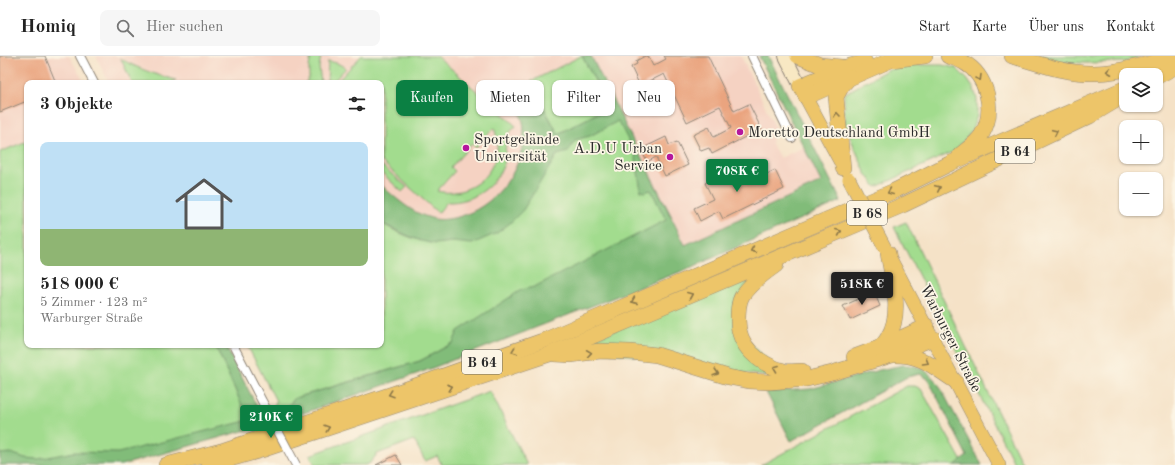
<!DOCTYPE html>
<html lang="de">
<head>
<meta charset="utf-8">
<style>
	body { margin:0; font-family:"Old Standard TT",serif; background:#f6f6f6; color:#222; height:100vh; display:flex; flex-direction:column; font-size:15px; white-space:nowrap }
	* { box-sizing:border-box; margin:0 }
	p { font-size:13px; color:#767676 }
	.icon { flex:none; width:22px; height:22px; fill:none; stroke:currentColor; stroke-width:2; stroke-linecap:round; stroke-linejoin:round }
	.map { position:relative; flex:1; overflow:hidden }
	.details { position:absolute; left:24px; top:24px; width:360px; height:268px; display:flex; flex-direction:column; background:#fff; border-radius:8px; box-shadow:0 1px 3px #0004 }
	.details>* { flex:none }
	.hud { position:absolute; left:396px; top:24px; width:380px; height:36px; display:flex; gap:8px }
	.fabs { position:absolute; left:1119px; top:12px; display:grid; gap:8px }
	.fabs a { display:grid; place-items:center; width:44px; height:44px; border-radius:8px; background:#fff; box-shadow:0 1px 3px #0004; font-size:20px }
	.price { position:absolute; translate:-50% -34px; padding:0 9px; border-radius:4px; background:#0b8043; color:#fff; font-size:13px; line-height:26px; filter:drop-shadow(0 1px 2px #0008) }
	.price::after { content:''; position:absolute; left:50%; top:24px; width:12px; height:9px; margin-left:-6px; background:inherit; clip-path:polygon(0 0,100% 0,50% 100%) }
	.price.active { background:#222; color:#fff }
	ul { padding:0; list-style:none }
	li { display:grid; align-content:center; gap:8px; height:212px; padding:0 16px }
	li+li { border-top:1px solid #e0e0e0 }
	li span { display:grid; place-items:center; height:124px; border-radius:8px; color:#555 }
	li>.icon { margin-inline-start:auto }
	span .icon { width:72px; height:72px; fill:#fffc; stroke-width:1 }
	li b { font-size:17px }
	h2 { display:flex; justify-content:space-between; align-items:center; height:48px; padding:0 16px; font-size:17px }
	.chip { padding:0 14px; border-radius:8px; background:#fff; box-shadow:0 1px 3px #0004; font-size:14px; line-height:36px }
	.chip.active { background:#0b8043; color:#fff }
	header { display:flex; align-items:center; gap:24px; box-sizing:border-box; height:56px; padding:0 20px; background:#fff; border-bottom:1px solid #e0e0e0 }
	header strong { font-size:19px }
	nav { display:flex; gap:22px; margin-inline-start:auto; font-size:14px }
	.search { width:280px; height:36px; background:#f6f6f6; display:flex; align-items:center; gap:10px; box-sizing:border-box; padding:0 14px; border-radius:8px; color:#767676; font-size:15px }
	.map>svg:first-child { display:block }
	.built { fill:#f5d2c2 }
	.green { fill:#a2dc8e; stroke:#66845c; fill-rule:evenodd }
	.forest { fill:#81bc79; stroke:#567452 }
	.building { fill:#eaa47f }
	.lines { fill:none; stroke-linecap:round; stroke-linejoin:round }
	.street-casing { stroke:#908679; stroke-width:10 }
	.secondary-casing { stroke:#908679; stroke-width:14 }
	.primary-casing { stroke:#908679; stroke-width:14 }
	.highway-casing { stroke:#908679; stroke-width:16 }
	.street { stroke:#fff; stroke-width:8 }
	.secondary { stroke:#f8e8c3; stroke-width:12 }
	.primary { stroke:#edc569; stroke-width:13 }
	.highway { stroke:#edc569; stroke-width:15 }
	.street-bridge-casing { stroke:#908679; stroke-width:10; stroke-linecap:butt }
	.primary-bridge-casing { stroke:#908679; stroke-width:14; stroke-linecap:butt }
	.street-bridge { stroke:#fff; stroke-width:8 }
	.primary-bridge { stroke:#edc569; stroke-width:13 }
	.oneway { stroke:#8c784a }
	.poi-dot { fill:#b5179e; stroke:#fcf5e5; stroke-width:1.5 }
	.labels { text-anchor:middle; stroke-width:3.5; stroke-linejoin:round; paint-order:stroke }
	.shield { fill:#fcf5e5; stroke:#6a6863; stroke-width:1 }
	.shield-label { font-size:14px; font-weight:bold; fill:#2b2b2b }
	.poi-label { font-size:15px; fill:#2b2b2b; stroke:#fcf5e5; text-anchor:start }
	.street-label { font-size:15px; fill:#2b2b2b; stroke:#fcf5e5 }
</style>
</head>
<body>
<header>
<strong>Homiq</strong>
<div class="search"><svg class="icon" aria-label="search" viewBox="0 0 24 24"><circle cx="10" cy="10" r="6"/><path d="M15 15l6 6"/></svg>Hier suchen</div>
<nav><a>Start</a><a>Karte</a><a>Über uns</a><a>Kontakt</a></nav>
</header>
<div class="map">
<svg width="1175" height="409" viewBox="0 0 1175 409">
	<rect width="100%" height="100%" fill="#fcf5e5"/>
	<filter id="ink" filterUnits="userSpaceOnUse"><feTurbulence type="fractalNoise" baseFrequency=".025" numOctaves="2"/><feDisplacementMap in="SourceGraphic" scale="8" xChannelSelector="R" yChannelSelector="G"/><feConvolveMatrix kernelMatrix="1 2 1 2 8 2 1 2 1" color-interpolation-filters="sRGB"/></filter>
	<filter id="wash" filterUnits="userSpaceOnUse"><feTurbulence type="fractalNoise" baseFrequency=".012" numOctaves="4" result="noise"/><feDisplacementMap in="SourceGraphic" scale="16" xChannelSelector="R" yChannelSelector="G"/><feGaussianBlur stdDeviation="0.9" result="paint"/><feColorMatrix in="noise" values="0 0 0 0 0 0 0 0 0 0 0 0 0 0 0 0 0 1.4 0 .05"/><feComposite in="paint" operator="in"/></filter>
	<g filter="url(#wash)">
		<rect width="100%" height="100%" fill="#f5e2c7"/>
		<g class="built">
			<polygon points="0,0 69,0 85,27 27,27 27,85 0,96"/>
			<polygon points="96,0 741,0 775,71 771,87 780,102 804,91 821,126 685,189 615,50 507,163 381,167 381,27 109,27"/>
		</g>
		<g class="green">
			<polygon points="311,0 321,0 319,11 321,27 305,27 309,22 309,11"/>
			<path d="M361 0H437L516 70C513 73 509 77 507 80 505 84 506 98 505 105 497 130 473 147 447 146L438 157 381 105V27H336ZM494 72C508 108 474 144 437 135L455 115 451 111 472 88 476 91Z"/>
			<polygon points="581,0 582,0 609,51 558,78 530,26"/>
			<polygon points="1034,0 1141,0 1125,6 1083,7 1052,5"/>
			<path d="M121 3C139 13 156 19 176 24L171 27H132Z"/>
			<polygon points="328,5 337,7 346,12 332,27 327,27"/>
			<polygon points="913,9 942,9 956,12 967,23 974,33 977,43 977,60 971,76 955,95 876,131 865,116 845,69 844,38 887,14"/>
			<path d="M615 50 672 161 453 287 420 305 295 342 279 360 274 351 276 345 247 289H381V167C400 178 421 188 444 187L545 104Z"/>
			<polygon points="27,85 27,289 215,289 246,358 260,356 263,362 118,399 0,409 0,96"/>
			<polygon points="381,109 407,131 402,136 381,116"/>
			<polygon points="906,166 1023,409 1015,409 894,171"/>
			<polygon points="754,218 734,272 783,318 764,320 574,291"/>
			<polygon points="907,330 915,330 921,333 964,409 761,409"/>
			<polygon points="490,335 527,409 442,409 437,400 425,405 414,384 377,398 370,407 366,409 315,409 310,399"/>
		</g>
		<g class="forest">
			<path d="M582 0H591L685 189 821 126 759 0H768L841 145 690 212 563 261 422 316 289 362 279 360 295 342 420 305 453 287 458 275 521 234 534 231 666 164 651 134 644 136 641 135 635 97 618 65 590 80 575 84 568 96 557 99 523 154 510 167 497 177 472 188 452 186 436 188 421 185 406 179 381 167V129C396 142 411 157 431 162 440 165 449 163 458 161 492 152 520 119 523 84 524 78 524 71 523 66 520 56 512 44 522 35H525L536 47 541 46 558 78 609 51Z"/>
			<polygon points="215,289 225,289 263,362 264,365 257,371 122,409 0,409 0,398 11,397 25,402 38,403 74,396 118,397 246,365 246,358"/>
			<path d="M903 309C921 309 928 315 939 329L982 409H955L967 400 928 323 920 318 907 321 791 385 766 336 810 333 879 314Z"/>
		</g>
		<g id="blocks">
			<g class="building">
				<polygon points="0,0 45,0 56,27 27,27 27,45 0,56"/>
				<polygon points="645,0 648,0 653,10 666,3 664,0 708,0 734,55 749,48 763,76 752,82 751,78 712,98 709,92 701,95 693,79 709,71 714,81 731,72 720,50 687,66 664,18 640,30 631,11 637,8 636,5"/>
				<polygon points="666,81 669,89 677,86 688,109 665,120 656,101 647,106 641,93"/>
				<polygon points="740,109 749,127 775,114 784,133 723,163 719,155 700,165 694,152 713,143 705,127"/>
				<polygon points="874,236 880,250 850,264 843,250"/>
				<polygon points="396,399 402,409 376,409"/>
			</g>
		</g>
	</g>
	<g filter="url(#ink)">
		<use href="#blocks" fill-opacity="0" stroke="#908679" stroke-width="1"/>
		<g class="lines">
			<defs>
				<g id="street">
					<polyline points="80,0 94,27"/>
					<polyline points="752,0 792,82"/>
					<polyline points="233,289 263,347"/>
				</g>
				<polyline id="secondary" points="785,0 800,30"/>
				<g id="primary">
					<polyline points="801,33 842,109"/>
					<polyline points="891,204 999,409"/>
				</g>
				<g id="highway">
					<polyline points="798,0 820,9 841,11"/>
					<path d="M948 0C953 2 958 3 963 6 987 19 996 54 982 78 979 85 966 94 960 99"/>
					<path d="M1012 0C1037 7 1063 17 1090 17 1116 18 1150 7 1175 1"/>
					<polyline points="1156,21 1175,11"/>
					<polyline points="800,30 846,11 865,6"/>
					<polyline points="806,41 891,4 925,0"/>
					<polyline points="843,112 836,41 842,30 850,21"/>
					<path d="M776 209C766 216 749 229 742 240 738 247 738 256 738 264 738 291 759 308 784 315 789 316 796 315 802 315"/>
					<path d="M881 291C883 288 886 285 888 281 903 257 892 223 888 197"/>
					<polyline points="555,298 571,299 600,295 630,296 657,299 728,321 749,325 770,326 807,323 832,317 892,299 933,282"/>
					<path d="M895 299C923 299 933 311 955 325"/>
					<polyline points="854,301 881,291 927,270"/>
					<polyline points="166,409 221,395 395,337 545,284 894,135 951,107 1126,32"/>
					<polyline points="209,409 265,393 550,298 903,149 1090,60 1115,45"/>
				</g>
			</defs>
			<use href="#street" class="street-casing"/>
			<use href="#secondary" class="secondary-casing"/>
			<use href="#primary" class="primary-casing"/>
			<use href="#highway" class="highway-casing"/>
			<use href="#street" class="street"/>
			<use href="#secondary" class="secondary"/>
			<use href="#primary" class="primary"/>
			<use href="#highway" class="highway"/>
			<defs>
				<polyline id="street-bridge" points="263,347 296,409"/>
				<polyline id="primary-bridge" points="849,123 885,192"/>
			</defs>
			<use href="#street-bridge" class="street-bridge-casing"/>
			<use href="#primary-bridge" class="primary-bridge-casing"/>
			<use href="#street-bridge" class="street-bridge"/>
			<use href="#primary-bridge" class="primary-bridge"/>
		</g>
		<defs><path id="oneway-chevron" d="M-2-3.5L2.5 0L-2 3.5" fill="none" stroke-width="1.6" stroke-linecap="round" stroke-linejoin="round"/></defs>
		<g class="oneway">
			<use href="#oneway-chevron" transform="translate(1109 15) rotate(173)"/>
			<use href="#oneway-chevron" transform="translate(979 22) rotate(59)"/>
			<use href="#oneway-chevron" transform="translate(837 59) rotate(-95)"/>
			<use href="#oneway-chevron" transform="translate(1055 76) rotate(-25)"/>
			<use href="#oneway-chevron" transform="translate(938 132) rotate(-25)"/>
			<use href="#oneway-chevron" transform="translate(890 136) rotate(157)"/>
			<use href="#oneway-chevron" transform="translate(839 176) rotate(-23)"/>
			<use href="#oneway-chevron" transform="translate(753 194) rotate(157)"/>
			<use href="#oneway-chevron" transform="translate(690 239) rotate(-23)"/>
			<use href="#oneway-chevron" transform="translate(634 245) rotate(157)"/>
			<use href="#oneway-chevron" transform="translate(514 295) rotate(160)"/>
			<use href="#oneway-chevron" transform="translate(589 297) rotate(-8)"/>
			<use href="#oneway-chevron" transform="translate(926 306) rotate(30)"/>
			<use href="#oneway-chevron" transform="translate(776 312) rotate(-159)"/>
			<use href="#oneway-chevron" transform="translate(716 317) rotate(17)"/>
			<use href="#oneway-chevron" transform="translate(450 331) rotate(-19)"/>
			<use href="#oneway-chevron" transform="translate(391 338) rotate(161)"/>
			<use href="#oneway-chevron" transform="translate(327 372) rotate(-19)"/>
		</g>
	</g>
	<g class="poi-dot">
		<circle cx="740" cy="76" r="4"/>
		<circle cx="466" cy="92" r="4"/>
		<circle cx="670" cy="101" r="4"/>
	</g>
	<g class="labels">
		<g class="shield">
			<rect x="995" y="83" width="40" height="24" rx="3"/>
			<rect x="847" y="145" width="40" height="24" rx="3"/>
			<rect x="462" y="294" width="40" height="24" rx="3"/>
		</g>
		<g class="shield-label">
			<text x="1015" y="100">B 64</text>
			<text x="867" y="162">B 68</text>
			<text x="482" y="311">B 64</text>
		</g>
		<g class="poi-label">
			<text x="748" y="81">Moretto Deutschland GmbH</text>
			<text x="474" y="88">Sportgelände<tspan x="474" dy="17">Universität</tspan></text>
			<text x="662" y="97" text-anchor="end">A.D.U Urban<tspan x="662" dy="17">Service</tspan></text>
		</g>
		<g class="street-label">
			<text transform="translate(951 282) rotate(63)" y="5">Warburger Straße</text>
		</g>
	</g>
</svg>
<div class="fabs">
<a><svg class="icon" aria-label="layers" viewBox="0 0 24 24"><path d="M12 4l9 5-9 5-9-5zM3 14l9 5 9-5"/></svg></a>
<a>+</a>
<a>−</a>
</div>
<b class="price" style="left:737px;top:137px">708K €</b>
<b class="price active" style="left:862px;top:250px">518K €</b>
<b class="price" style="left:271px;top:383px">210K €</b>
<div class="hud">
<a class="chip active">Kaufen</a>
<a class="chip">Mieten</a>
<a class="chip">Filter</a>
<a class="chip">Neu</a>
</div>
<section class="details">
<h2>3 Objekte<svg class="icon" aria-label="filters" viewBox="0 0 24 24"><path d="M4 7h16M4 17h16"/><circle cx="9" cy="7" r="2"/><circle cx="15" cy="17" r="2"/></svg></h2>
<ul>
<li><span style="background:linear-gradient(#bfe0f5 70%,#8fb573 0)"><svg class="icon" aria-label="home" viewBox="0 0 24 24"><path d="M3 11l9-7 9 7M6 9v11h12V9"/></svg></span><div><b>518 000 €</b><p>5 Zimmer · 123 m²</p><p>Warburger Straße</p></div></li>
</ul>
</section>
</div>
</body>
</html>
